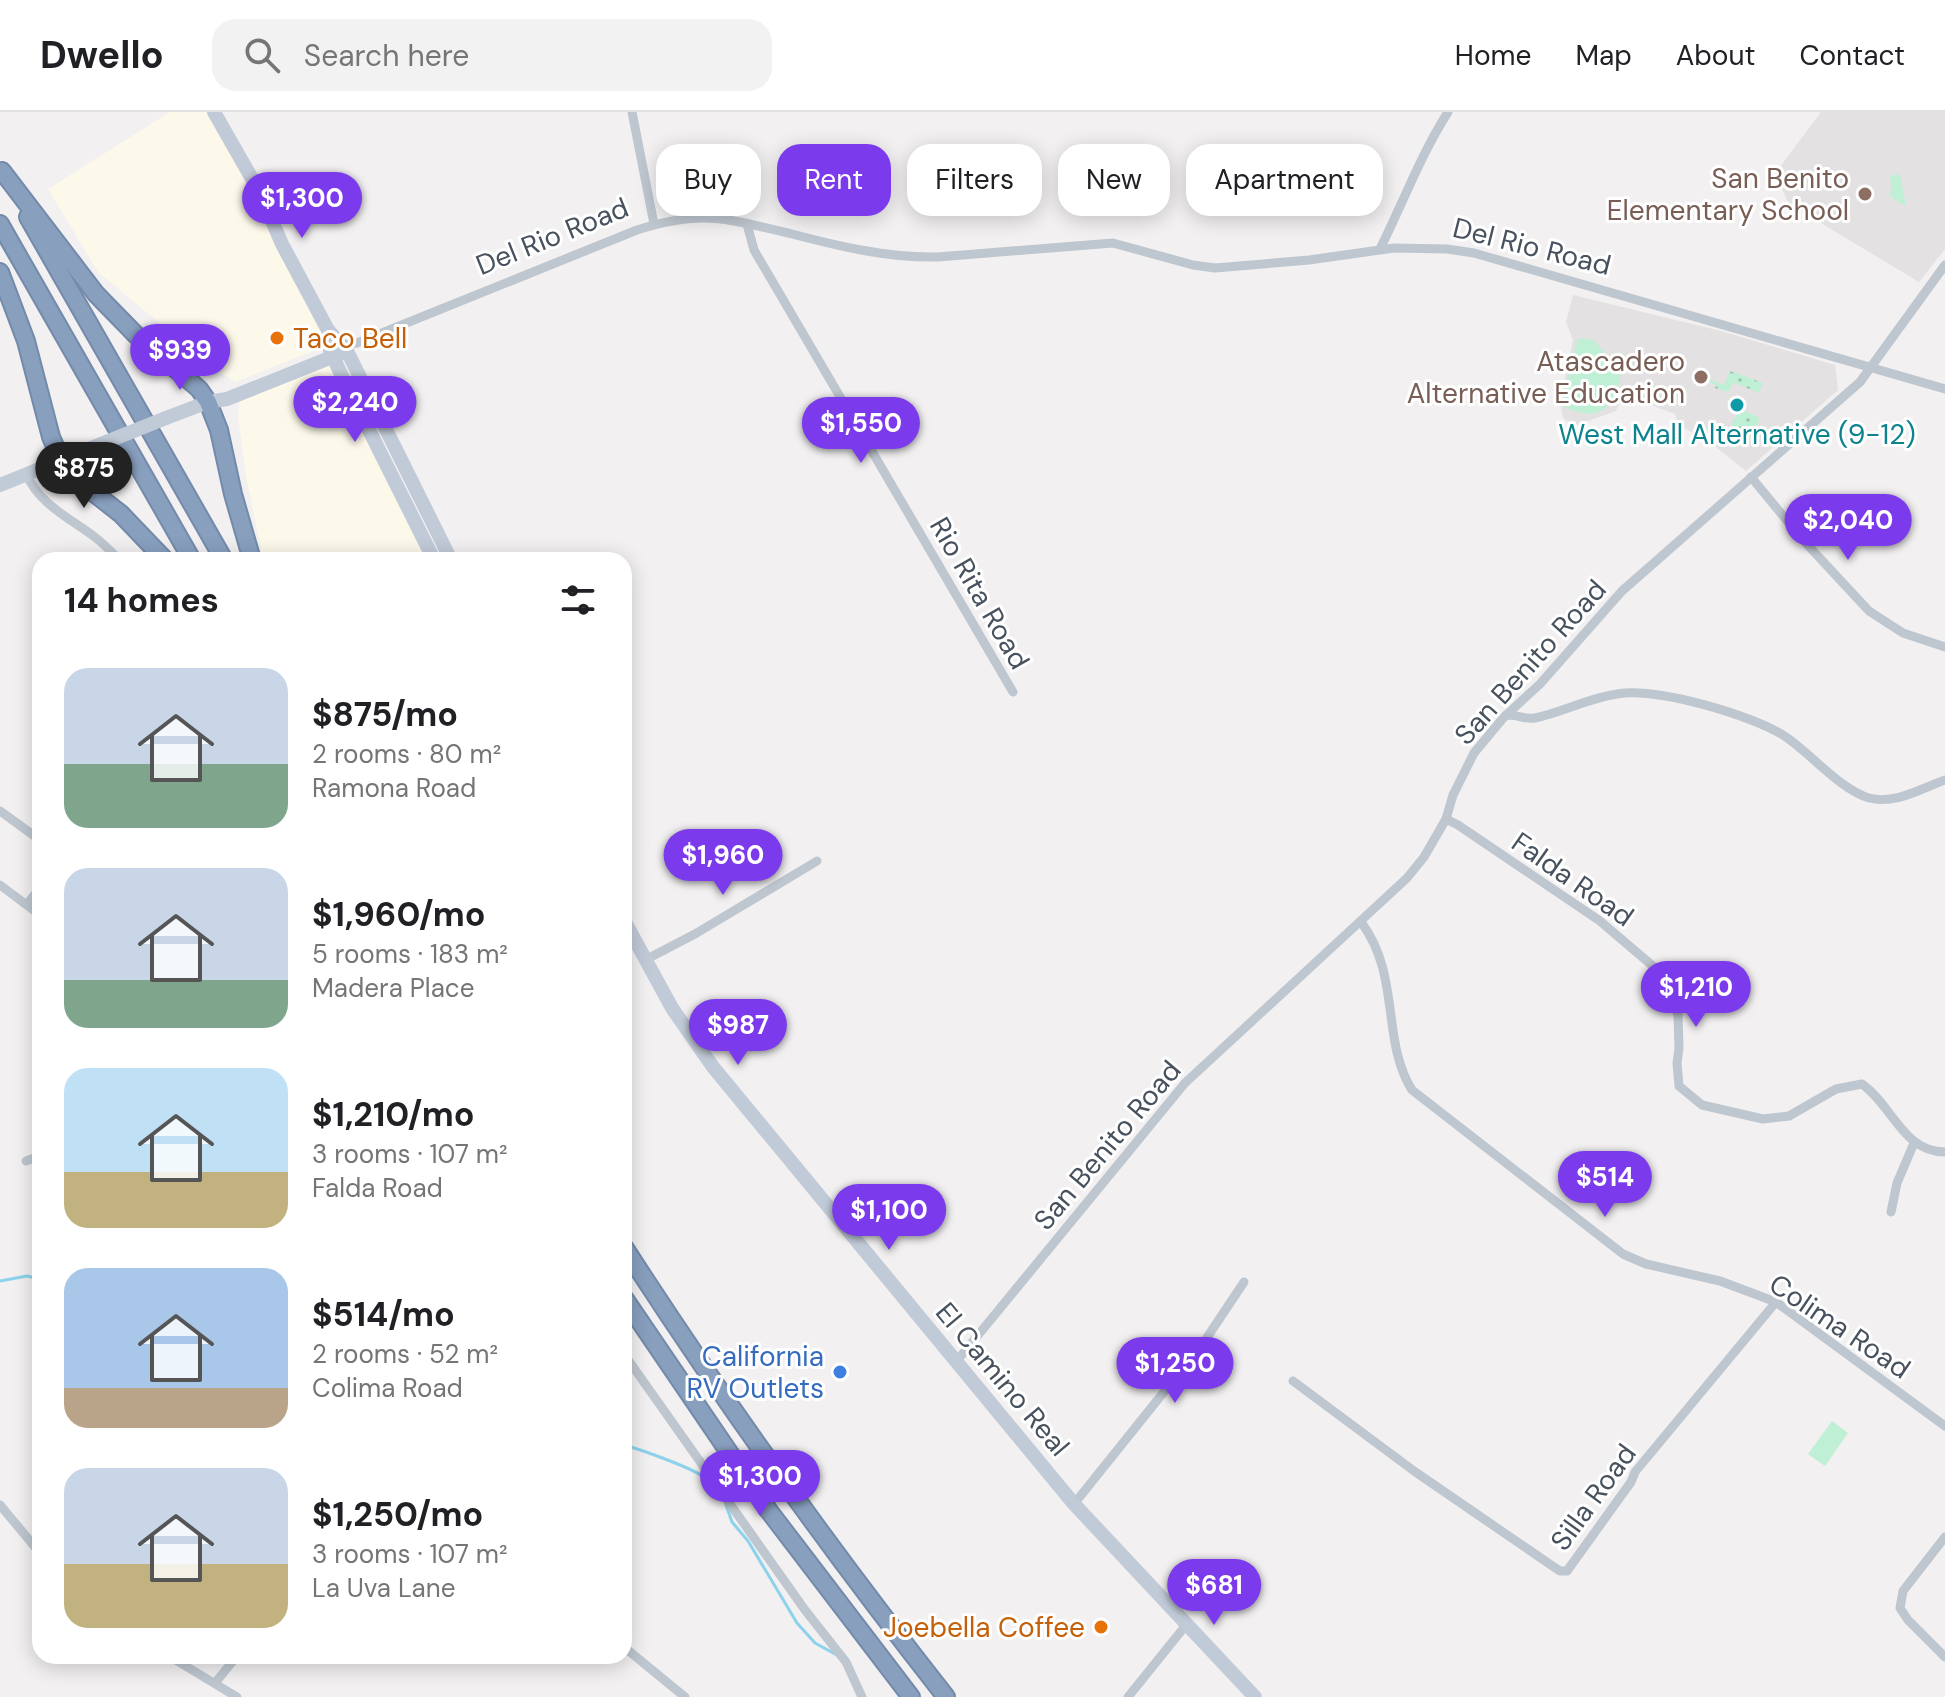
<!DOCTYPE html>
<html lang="en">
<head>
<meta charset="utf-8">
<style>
	body { margin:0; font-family:"DM Sans",sans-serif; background:#f2f2f2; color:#202124; height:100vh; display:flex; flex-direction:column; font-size:30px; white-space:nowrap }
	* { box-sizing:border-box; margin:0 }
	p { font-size:26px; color:#757577 }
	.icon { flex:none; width:44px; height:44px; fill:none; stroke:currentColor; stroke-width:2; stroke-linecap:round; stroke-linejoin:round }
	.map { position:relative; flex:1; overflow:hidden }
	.panel { position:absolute; left:32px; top:440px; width:600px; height:1112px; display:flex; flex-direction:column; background:#fff; border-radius:24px; box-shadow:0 4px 20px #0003 }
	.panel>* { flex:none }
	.banner { position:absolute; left:656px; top:32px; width:760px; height:72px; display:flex; gap:16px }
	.price { position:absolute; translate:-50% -68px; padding:0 18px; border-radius:28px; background:#7c3aed; color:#fff; font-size:26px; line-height:52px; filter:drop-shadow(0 2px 4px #0008) }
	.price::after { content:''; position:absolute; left:50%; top:48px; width:24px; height:18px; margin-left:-12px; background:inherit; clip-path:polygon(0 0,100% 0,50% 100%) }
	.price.on { background:#222; color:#fff }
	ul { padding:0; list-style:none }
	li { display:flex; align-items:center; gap:24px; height:200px; padding:0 32px }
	li span { display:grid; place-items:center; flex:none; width:224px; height:160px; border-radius:24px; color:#555 }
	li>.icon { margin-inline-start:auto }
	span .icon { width:96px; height:96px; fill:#fffc; stroke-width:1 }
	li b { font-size:34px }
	h2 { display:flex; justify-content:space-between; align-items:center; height:96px; padding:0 32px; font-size:34px }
	.tag { padding:0 28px; border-radius:24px; background:#fff; box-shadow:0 4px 20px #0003; font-size:28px; line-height:72px }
	.tag.on { background:#7c3aed; color:#fff }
	header { display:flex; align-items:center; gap:48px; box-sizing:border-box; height:112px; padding:0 40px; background:#fff; border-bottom:2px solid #e0e0e0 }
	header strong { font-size:38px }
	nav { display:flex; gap:44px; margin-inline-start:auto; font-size:28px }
	.search { width:560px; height:72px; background:#f2f2f2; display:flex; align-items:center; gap:20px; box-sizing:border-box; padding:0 28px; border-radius:24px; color:#757577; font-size:30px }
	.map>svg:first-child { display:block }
	.commercial { fill:#fcf8ea }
	.education { fill:#e3e1e2 }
	.grass { fill:url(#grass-dots) }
	.park { fill:#bfefd5 }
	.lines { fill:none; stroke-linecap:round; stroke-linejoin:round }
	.stream { stroke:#8cd2ec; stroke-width:3 }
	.highway-casing { stroke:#738aaa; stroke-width:20 }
	.street { stroke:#bec6cf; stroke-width:9 }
	.secondary { stroke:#c1cad7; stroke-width:14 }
	.highway { stroke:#889fbe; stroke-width:16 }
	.secondary-bridge { stroke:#c1cad7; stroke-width:14 }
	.education-dot { fill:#8d6e63; stroke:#fff; stroke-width:3 }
	.food-dot { fill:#e8710a; stroke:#fff; stroke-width:3 }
	.culture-dot { fill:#0f9aa8; stroke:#fff; stroke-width:3 }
	.shop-dot { fill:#3f7fe0; stroke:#fff; stroke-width:3 }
	.labels { text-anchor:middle; stroke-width:6; stroke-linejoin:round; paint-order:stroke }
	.education-label { font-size:28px; fill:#785e54; stroke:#fff; text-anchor:end }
	.street-label { font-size:28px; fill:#48525e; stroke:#fff }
	.food-label { font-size:28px; fill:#c56008; stroke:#fff; text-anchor:start }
	.culture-label { font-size:28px; fill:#0d838f; stroke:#fff }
	.shop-label { font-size:28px; fill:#366cbe; stroke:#fff; text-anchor:end }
</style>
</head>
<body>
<header>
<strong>Dwello</strong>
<div class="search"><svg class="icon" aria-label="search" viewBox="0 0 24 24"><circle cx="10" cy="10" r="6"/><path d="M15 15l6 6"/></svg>Search here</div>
<nav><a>Home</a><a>Map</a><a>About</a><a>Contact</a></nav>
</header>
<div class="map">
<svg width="1945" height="1585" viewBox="0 0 1945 1585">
	<defs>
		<pattern id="grass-dots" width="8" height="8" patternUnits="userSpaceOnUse" patternTransform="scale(2)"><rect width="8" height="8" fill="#bfefd5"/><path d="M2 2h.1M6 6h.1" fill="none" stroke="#9dc4b0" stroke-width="1.8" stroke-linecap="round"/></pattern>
	</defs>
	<rect width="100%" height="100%" fill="#f2f0f0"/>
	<g class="commercial">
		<polygon points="170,0 209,0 246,61 326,234 235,270 216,258 98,160 48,77"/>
		<polygon points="333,250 433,448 263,446 246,365 238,305 240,285"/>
	</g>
	<g class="education">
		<polygon points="1821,0 1945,0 1945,137 1919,170 1789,92 1779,71 1780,55"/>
		<polygon points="1573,183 1721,219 1835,253 1838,278 1746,359 1707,328 1679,314 1675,302 1624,283 1616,299 1577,313 1570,311 1563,306 1560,290 1573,228 1566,210"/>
	</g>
	<g class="grass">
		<polygon points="1730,259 1763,271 1759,281 1733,270 1728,280 1715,276 1716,273 1706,268 1707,266 1724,273"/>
		<polygon points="1739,296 1760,306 1752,323 1731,314"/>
	</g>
	<g class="park">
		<polygon points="1900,62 1906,95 1889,83 1892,78 1890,64"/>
		<path d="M1581 226 1595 229 1609 247 1620 251C1622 260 1620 268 1617 277 1606 305 1590 306 1564 295L1563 288 1577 228Z"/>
		<polygon points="1832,1309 1848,1321 1825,1354 1808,1342"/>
	</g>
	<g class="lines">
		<g class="stream">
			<polyline points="0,1169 27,1164 40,1167"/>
			<path d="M624 1333C642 1338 693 1356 707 1367"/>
			<polyline points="726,1393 732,1410 748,1429 797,1511 815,1531 835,1542"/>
		</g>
		<defs>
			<g id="highway">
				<polyline points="2,59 96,182 136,223 199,277 208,290 219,318 233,382 252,448"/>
				<polyline points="28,105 224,448"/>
				<polyline points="0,112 192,448"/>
				<polyline points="0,160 26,229 51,325 61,348 76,367 121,402 165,448"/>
				<path d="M624 1135C724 1290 832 1440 946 1585"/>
				<polyline points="624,1186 769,1399 911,1585"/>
			</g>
		</defs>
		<use href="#highway" class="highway-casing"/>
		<g class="street">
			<polyline points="632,0 654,112"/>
			<polyline points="747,112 754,138 1013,580"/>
			<path d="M1380 137C1403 91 1420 44 1448 0"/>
			<path d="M343 233 357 231 637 118C659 111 680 106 703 106 732 106 760 115 788 121 838 134 886 146 938 145L1113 131 1193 153 1215 156 1309 148 1394 136 1447 137 1474 141 1945 277"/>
			<path d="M26 362C41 394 70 406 96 426 105 433 112 441 120 448"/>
			<polyline points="1751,365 1803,428 1869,499 1903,521 1945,535"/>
			<path d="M1505 604C1516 601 1524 608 1535 606 1563 600 1589 586 1617 582 1656 575 1753 603 1786 625 1811 642 1841 678 1869 686 1895 693 1922 676 1945 668"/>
			<polyline points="0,699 40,728"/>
			<path d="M1446 707 1458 713 1600 809 1661 861 1669 875 1678 903 1679 936 1677 951 1679 974 1702 993 1763 1007 1789 1004 1836 977 1862 972C1893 994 1903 1040 1945 1040"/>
			<polyline points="0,773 40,803"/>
			<polyline points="27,792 40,776"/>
			<path d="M1361 810C1401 863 1381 929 1412 978L1623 1142 1646 1152 1720 1169 1776 1190 1945 1314"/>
			<polyline points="645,848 695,822 817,749"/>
			<polyline points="26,1049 40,1044"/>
			<polyline points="1891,1100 1897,1071 1914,1031"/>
			<polyline points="624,1242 805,1498 846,1550 862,1585"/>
			<polyline points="956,1250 1185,971 1407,766 1424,745 1446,707 1453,683 1474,641 1504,605 1540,572 1622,479 1860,270 1945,153"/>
			<polyline points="1293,1269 1414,1359 1551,1453 1560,1459 1567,1459 1631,1370 1635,1360 1776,1190"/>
			<polyline points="1074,1392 1204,1230 1244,1170"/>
			<polyline points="0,1393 40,1441"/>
			<polyline points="1945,1425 1903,1479 1900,1496 1908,1508 1945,1545"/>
			<polyline points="624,1535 685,1585"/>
			<polyline points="169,1544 237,1585"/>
			<polyline points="215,1571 237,1544"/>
			<polyline points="1128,1585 1186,1513"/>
		</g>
		<g class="secondary">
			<polyline points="214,0 259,79 282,132 328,218 347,239 451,448"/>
			<polyline points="328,218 330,238 340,260 434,448"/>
			<polyline points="166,306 208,290 227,287 342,241"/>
			<polyline points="0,373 101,332"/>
			<polyline points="624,808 672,896 713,955 1074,1392 1255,1585"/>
		</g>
		<use href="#highway" class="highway"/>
		<polyline class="secondary-bridge" points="101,332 166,306"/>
	</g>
	<g class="education-dot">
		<circle cx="1865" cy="82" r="8"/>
		<circle cx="1701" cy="265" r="8"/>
	</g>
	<g class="food-dot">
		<circle cx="277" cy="226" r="8"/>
		<circle cx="1101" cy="1515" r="8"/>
	</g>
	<circle class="culture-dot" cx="1737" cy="293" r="8"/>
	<circle class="shop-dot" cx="840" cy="1260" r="8"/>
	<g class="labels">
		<g class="education-label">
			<text x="1849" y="76">San Benito<tspan x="1849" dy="32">Elementary School</tspan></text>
			<text x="1685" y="259">Atascadero<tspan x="1685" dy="32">Alternative Education</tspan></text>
		</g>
		<g class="street-label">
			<text transform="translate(552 124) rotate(-22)" y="10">Del Rio Road</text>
			<text transform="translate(1532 134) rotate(14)" y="10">Del Rio Road</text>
			<text transform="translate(980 481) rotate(60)" y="10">Rio Rita Road</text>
			<text transform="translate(1530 550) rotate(-48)" y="10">San Benito Road</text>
			<text transform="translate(1573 767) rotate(35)" y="10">Falda Road</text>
			<text transform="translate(1107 1033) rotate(-50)" y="10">San Benito Road</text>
			<text transform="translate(1840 1214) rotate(34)" y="10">Colima Road</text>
			<text transform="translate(1003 1267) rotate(50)" y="10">El Camino Real</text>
			<text transform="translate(1593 1385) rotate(-54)" y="10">Silla Road</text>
		</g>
		<g class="food-label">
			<text x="293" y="236">Taco Bell</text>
			<text x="1085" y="1525" text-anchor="end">Joebella Coffee</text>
		</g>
		<g class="culture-label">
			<text x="1737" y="332">West Mall Alternative (9-12)</text>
		</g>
		<g class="shop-label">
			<text x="824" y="1254">California<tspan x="824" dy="32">RV Outlets</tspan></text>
		</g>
	</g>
</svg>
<b class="price" style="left:302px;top:128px">$1,300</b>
<b class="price" style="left:180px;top:280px">$939</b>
<b class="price" style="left:355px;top:332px">$2,240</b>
<b class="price" style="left:861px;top:353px">$1,550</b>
<b class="price on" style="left:84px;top:398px">$875</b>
<b class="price" style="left:1848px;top:450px">$2,040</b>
<b class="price" style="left:723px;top:785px">$1,960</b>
<b class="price" style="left:1696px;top:917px">$1,210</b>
<b class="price" style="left:738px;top:955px">$987</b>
<b class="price" style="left:1605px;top:1107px">$514</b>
<b class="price" style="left:889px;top:1140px">$1,100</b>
<b class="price" style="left:1175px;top:1293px">$1,250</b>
<b class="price" style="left:760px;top:1406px">$1,300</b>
<b class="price" style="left:1214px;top:1515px">$681</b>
<div class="banner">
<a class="tag">Buy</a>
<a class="tag on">Rent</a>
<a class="tag">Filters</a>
<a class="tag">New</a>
<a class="tag">Apartment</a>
</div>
<section class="panel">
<h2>14 homes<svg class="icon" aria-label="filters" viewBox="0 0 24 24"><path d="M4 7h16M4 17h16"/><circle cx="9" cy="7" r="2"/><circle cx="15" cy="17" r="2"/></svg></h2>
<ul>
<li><span style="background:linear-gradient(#c9d6e8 60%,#7fa58c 0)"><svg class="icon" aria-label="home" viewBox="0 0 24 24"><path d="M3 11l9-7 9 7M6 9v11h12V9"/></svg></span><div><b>$875/mo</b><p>2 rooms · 80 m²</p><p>Ramona Road</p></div></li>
<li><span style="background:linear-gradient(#c9d6e8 70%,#7fa58c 0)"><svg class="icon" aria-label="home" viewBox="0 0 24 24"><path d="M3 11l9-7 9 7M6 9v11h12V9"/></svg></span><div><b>$1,960/mo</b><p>5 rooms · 183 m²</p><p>Madera Place</p></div></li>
<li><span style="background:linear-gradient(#bfe0f5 65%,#c2b280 0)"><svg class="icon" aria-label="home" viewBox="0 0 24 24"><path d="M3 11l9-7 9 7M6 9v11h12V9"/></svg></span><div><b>$1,210/mo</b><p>3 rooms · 107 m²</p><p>Falda Road</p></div></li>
<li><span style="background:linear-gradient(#a9c7e8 75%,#b9a48a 0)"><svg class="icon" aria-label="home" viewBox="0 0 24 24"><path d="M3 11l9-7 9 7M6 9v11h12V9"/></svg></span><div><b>$514/mo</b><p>2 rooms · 52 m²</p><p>Colima Road</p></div></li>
<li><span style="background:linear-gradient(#c9d6e8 60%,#c2b280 0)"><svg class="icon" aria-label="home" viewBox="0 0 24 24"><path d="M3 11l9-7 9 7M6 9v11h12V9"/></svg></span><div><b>$1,250/mo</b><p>3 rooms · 107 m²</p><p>La Uva Lane</p></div></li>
</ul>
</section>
</div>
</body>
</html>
